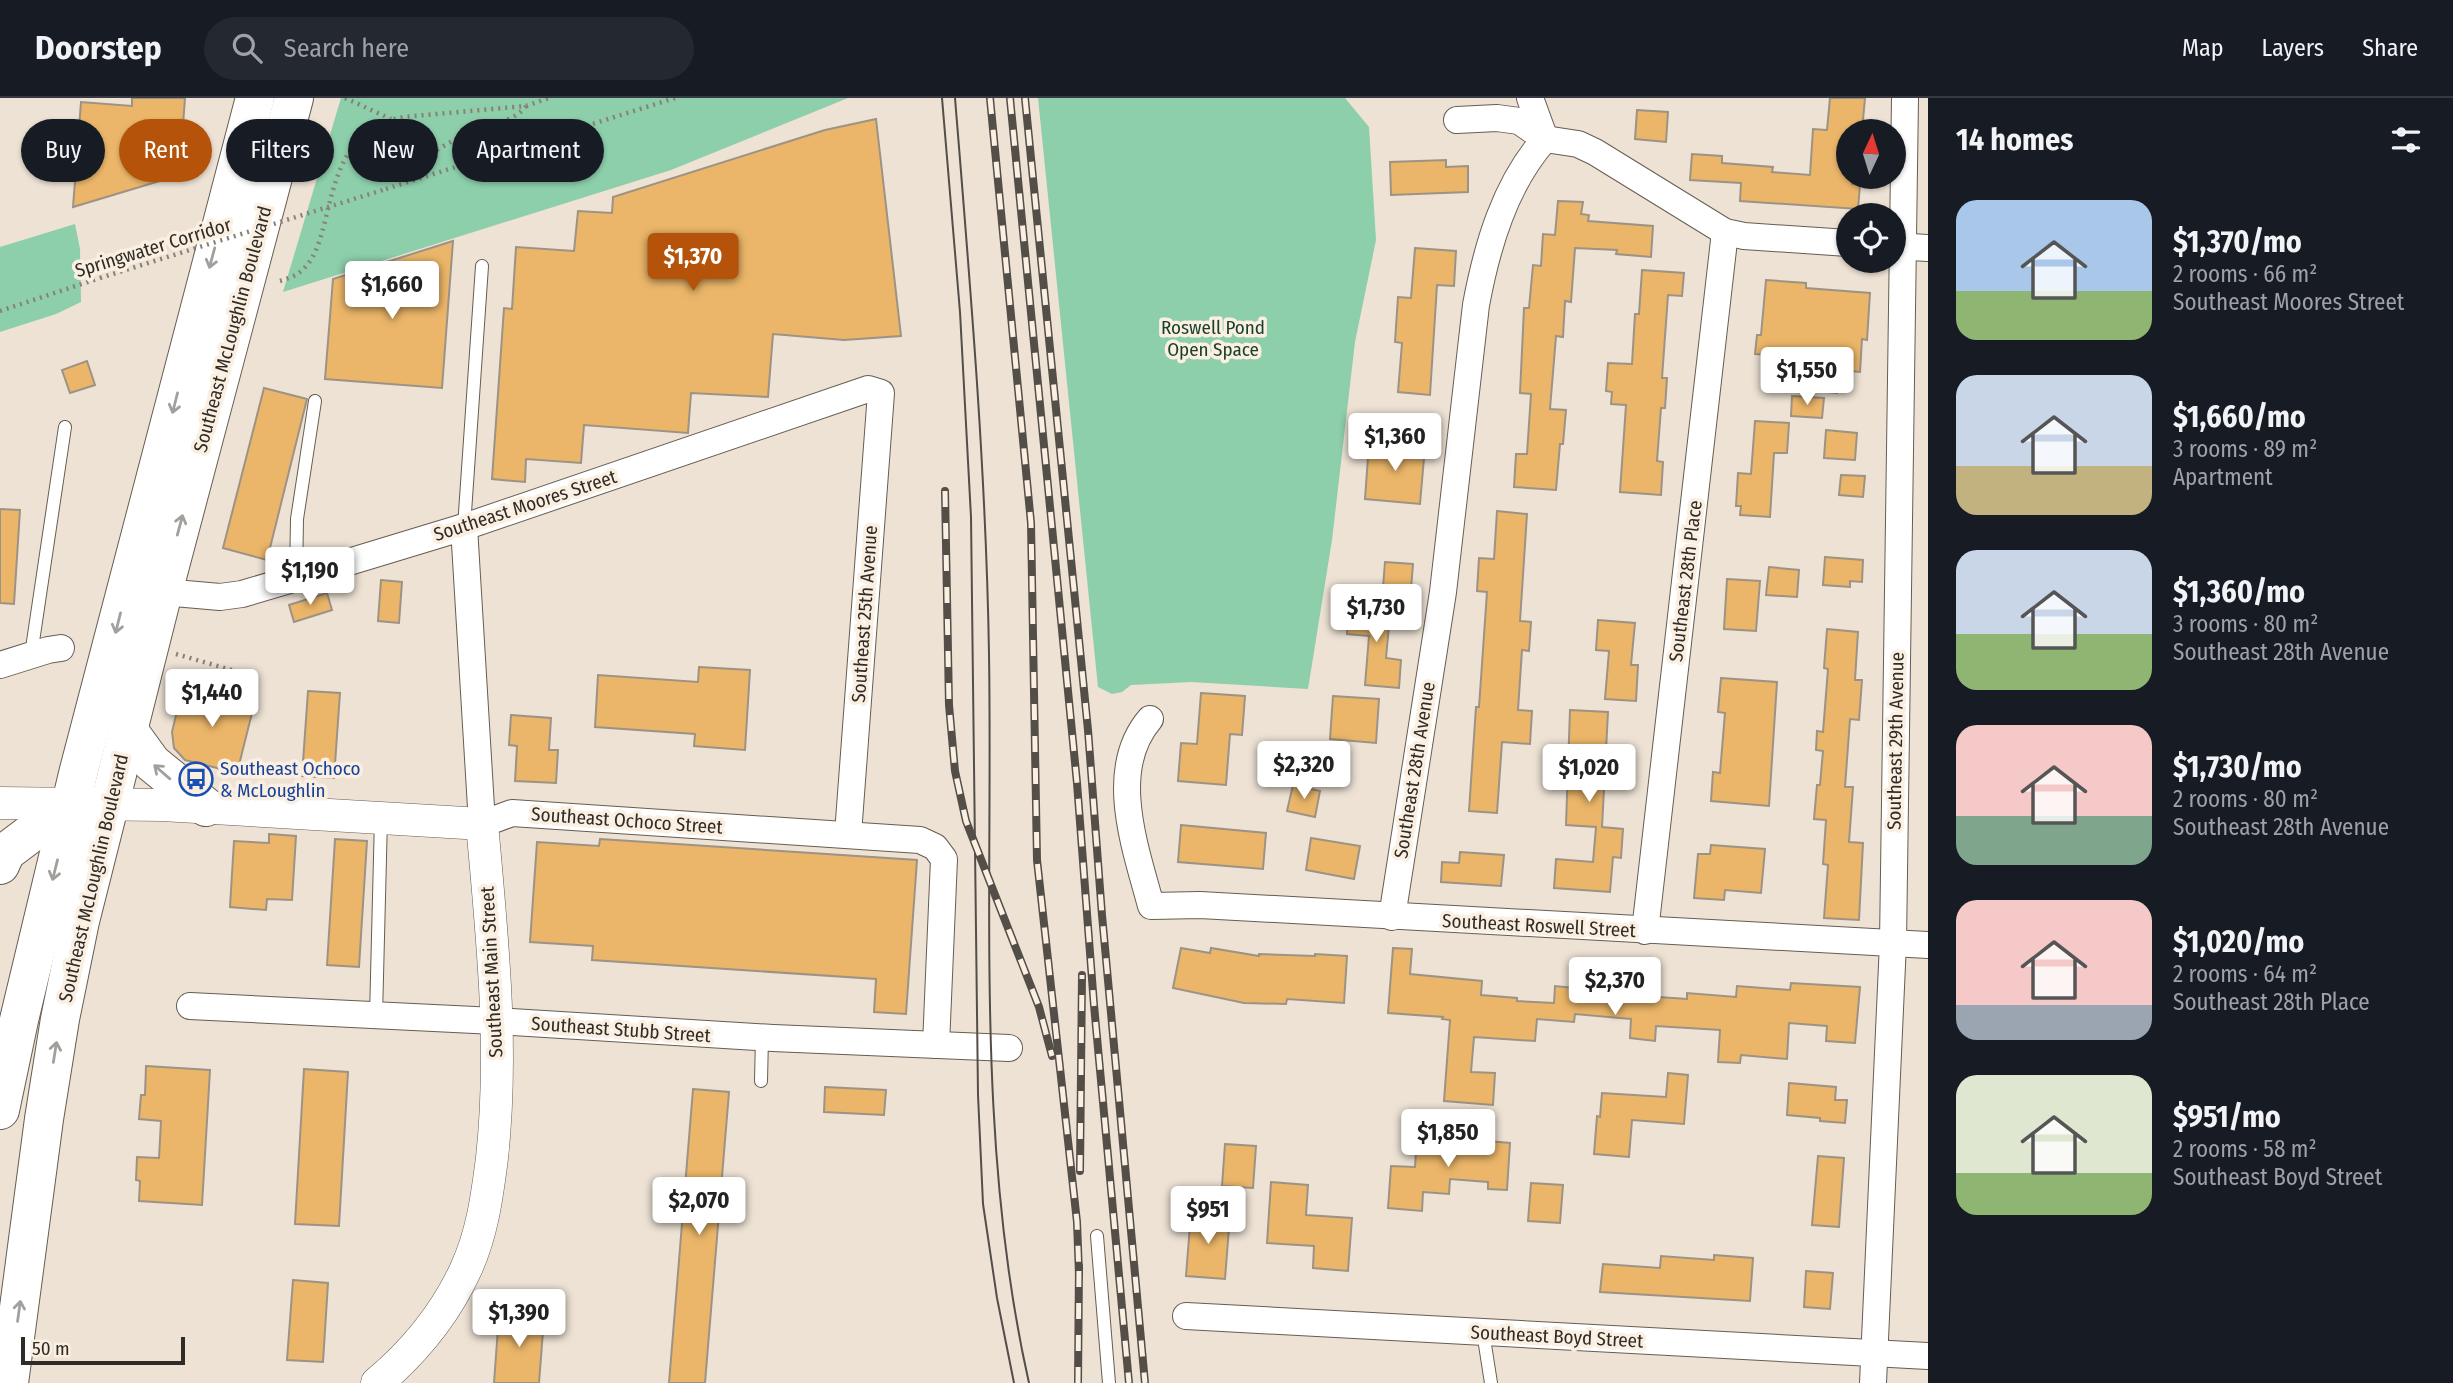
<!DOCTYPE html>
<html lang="en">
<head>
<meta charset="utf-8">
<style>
	body { margin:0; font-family:"Fira Sans Condensed",sans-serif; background:#242831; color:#f1f3f6; height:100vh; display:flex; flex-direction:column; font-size:26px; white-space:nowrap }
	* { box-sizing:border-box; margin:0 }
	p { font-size:23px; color:#9ea1a6 }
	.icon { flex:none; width:38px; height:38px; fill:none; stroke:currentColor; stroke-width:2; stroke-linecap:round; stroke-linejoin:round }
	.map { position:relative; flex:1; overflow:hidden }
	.details { display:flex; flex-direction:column; background:#171b24; width:525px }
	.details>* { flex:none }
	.banner { position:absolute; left:21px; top:21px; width:665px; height:63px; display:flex; gap:14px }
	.needle { width:46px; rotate:4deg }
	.controls { position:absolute; left:1836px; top:21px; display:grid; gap:14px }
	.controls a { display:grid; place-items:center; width:70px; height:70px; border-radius:50%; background:#171b24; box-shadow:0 2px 5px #0004; font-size:35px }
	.scale { position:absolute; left:21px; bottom:18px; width:164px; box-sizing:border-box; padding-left:7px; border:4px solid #2f2b26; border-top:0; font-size:19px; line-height:24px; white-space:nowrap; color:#2f2b26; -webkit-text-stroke:5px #faefe1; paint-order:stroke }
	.price { position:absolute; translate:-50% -60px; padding:0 16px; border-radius:7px; background:#fff; color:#222; font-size:23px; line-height:46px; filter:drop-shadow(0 2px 4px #0008) }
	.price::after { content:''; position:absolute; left:50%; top:42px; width:21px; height:16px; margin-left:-10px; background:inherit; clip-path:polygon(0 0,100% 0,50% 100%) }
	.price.active { background:#b45309; color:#fff }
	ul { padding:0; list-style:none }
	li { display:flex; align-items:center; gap:21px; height:175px; padding:0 28px }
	li span { display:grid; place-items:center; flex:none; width:196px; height:140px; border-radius:21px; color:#555 }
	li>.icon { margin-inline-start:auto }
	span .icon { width:84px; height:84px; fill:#fffc; stroke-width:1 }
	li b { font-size:30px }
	h2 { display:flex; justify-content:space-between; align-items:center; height:84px; padding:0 28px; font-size:30px }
	.chip { padding:0 24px; border-radius:32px; background:#171b24; box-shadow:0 2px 5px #0004; font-size:24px; line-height:63px }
	.chip.active { background:#b45309; color:#fff }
	header { display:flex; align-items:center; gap:42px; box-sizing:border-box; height:98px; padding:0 35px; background:#171b24; border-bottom:2px solid #363941 }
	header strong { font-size:33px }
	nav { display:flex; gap:38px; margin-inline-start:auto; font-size:24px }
	.search { width:490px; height:63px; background:#242831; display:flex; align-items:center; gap:18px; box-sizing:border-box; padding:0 24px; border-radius:38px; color:#9ea1a6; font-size:26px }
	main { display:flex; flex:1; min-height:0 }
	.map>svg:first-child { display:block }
	.green { fill:#8dceab }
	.building { fill:#ebb669; stroke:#9d9385; stroke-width:2 }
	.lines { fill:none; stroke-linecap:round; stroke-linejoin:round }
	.service-casing { stroke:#665d51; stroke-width:14 }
	.minor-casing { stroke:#665d51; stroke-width:28 }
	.tertiary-casing { stroke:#665d51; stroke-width:33 }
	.trunk-casing { stroke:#665d51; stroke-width:40 }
	.path { stroke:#888177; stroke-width:4.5; stroke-dasharray:2 5; stroke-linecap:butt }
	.service { stroke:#fff; stroke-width:12 }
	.minor { stroke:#fff; stroke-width:26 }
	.tertiary { stroke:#fff; stroke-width:32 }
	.trunk { stroke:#fff; stroke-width:38 }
	.tram { stroke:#544e48; stroke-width:2 }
	.rail-casing { stroke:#544e48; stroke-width:8 }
	.rail { stroke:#faefe1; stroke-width:5; stroke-dasharray:16; stroke-linecap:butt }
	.path-bridge { stroke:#888177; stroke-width:4.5; stroke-dasharray:2 5; stroke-linecap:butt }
	.oneway { stroke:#a1a09d }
	.labels { text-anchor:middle; stroke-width:7; stroke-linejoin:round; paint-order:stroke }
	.street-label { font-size:19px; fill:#2f2b26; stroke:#faefe1 }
	.park-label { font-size:19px; fill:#163f2c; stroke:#faefe1 }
	.transit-label { font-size:19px; fill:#164399; stroke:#faefe1; text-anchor:start }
</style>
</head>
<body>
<header>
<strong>Doorstep</strong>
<div class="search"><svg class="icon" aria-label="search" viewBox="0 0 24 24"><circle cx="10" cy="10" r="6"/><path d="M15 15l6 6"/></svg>Search here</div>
<nav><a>Map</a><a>Layers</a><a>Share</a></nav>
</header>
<main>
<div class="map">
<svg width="1928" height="1285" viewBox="0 0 1928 1285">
	<rect width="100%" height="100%" fill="#ede2d4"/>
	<g class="green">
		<polygon points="341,0 848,0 671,72 283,194"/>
		<polygon points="1038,0 1345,0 1369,29 1376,142 1355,244 1332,442 1308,591 1191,584 1131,587 1122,594 1112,596 1098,589"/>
		<polygon points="75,126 80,151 81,204 56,216 0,234 0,149"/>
	</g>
	<g class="building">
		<polygon points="132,0 185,0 182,41 185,41 183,76 73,109 81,4 132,8"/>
		<polygon points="1830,0 1865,0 1862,33 1848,33 1848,79 1852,80 1852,86 1860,87 1858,111 1740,103 1741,85 1690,82 1692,56 1722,58 1722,65 1773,69 1772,74 1810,77 1813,31 1827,32"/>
		<polygon points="1637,12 1668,14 1666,44 1635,41"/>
		<polygon points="876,21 901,238 844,242 773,236 768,299 691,295 688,335 584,327 581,365 526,361 525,384 492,381 504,210 512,211 516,149 574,153 578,113 612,115 613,99 825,32"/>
		<polygon points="1446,62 1446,69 1468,68 1468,94 1391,97 1390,64"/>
		<polygon points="1558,103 1583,104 1581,116 1589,117 1588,123 1653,128 1651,159 1616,156 1617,152 1575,150 1571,204 1565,203 1563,239 1556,238 1550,311 1566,312 1563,346 1560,346 1556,392 1514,389 1516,356 1527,356 1531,296 1520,295 1524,210 1529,210 1533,167 1541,168 1543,136 1555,137"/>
		<polygon points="453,143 442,290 325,281 333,181"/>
		<polygon points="1415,150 1456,153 1454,188 1437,187 1430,297 1398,294 1402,245 1395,244 1398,199 1411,200"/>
		<polygon points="1642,172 1684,175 1682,198 1668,197 1662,280 1667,280 1665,310 1661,310 1657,363 1663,364 1661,397 1620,394 1626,307 1611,306 1612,294 1606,293 1608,265 1632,266 1635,216 1639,216"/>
		<polygon points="1766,182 1806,185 1806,190 1870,195 1867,242 1862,241 1860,274 1839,272 1837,295 1819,293 1822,260 1755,256 1757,237 1761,237"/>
		<polygon points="87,263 95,287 70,295 62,272"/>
		<polygon points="264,290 307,301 267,462 223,450"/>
		<polygon points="1792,298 1824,300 1822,320 1791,318"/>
		<polygon points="1755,323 1789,325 1787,355 1774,355 1770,419 1740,417 1741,408 1736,408 1738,375 1751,376"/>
		<polygon points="1826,332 1857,335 1855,362 1824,360"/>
		<polygon points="1369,345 1425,349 1420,406 1365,401"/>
		<polygon points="1841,377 1865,378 1863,399 1839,397"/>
		<polygon points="0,411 20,412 14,506 0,505"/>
		<polygon points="1497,413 1527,416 1520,523 1531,524 1529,553 1522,552 1518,612 1532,613 1530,646 1502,644 1497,715 1469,713 1476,609 1479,609 1487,494 1477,493 1479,460 1494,461"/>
		<polygon points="1825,459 1863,462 1862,484 1850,483 1850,489 1823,487"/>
		<polygon points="1385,464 1413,466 1411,491 1383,489"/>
		<polygon points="1769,469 1799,472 1797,499 1766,497"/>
		<polygon points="1727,481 1760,483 1756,533 1724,531"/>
		<polygon points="381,482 402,484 399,525 378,523"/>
		<polygon points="327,495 332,512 294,524 289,507"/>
		<polygon points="1364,503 1391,506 1386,560 1401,562 1399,590 1365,587 1369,538 1347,536 1348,516 1363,517"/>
		<polygon points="1598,522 1635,525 1631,567 1638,567 1636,603 1605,601 1609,553 1596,552"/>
		<polygon points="1827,531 1858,534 1855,582 1862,582 1859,622 1850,621 1845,689 1853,689 1849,744 1863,745 1859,822 1824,820 1828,767 1823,766 1826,722 1814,721 1817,687 1820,687 1823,653 1816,652 1817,633 1823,634 1828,571 1824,570"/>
		<polygon points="699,569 750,572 745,652 694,648 695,636 595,629 598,577 698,584"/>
		<polygon points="1721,580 1777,584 1769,708 1711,703 1713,674 1720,675 1725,615 1718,614"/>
		<polygon points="206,585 230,591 228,600 254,607 237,675 185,662 174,650 172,634 177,613 189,598 204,592"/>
		<polygon points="308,593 340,595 334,680 302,678"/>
		<polygon points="1201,595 1245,598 1242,637 1230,636 1226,687 1178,683 1181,645 1197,646"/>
		<polygon points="1333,598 1379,601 1376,645 1330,641"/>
		<polygon points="1570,612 1608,614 1602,729 1623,731 1621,760 1613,759 1610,794 1554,790 1556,761 1593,764 1596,729 1566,727"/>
		<polygon points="511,617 551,620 549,652 558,652 556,685 515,683 517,648 509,647"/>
		<polygon points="1293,687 1320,693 1315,719 1287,713"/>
		<polygon points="1181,727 1266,735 1263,771 1178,764"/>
		<polygon points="269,736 296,738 292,802 267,801 266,812 230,809 234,743 269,745"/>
		<polygon points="1311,740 1360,748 1354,781 1306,772"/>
		<polygon points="335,741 367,743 359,869 327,867"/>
		<polygon points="600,741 917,762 906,916 874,914 876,881 592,862 593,848 530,844 537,744 599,748"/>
		<polygon points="1711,747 1765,751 1761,795 1725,792 1724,802 1694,800 1698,756 1710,756"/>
		<polygon points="1460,754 1504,757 1501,788 1441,784 1442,764 1459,765"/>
		<polygon points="1181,850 1210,855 1211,850 1259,858 1259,856 1315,858 1315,856 1347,858 1344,905 1287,901 1286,906 1244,905 1173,890"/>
		<polygon points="1393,850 1412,851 1410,876 1482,883 1481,897 1517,900 1517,903 1554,905 1555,888 1584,891 1585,874 1618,876 1616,896 1687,901 1687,895 1736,899 1737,888 1790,892 1791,885 1860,889 1855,945 1826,943 1827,928 1789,925 1787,961 1741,957 1740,965 1718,964 1720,932 1656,928 1655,943 1630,940 1631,921 1575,916 1574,924 1537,921 1535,943 1474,939 1471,974 1495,975 1493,1007 1444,1003 1450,922 1442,921 1443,919 1388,915"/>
		<polygon points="146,968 210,972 202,1107 139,1103 140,1083 136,1082 137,1059 159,1060 161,1023 139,1021 141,997 145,997"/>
		<polygon points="304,971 348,974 339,1128 295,1126"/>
		<polygon points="1668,975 1688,977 1684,1026 1632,1022 1629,1059 1594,1056 1597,1018 1600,1019 1602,995 1666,999"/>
		<polygon points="1789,985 1836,989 1835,1002 1847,1002 1845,1025 1820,1023 1820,1020 1787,1017"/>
		<polygon points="825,989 886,992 884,1017 824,1014"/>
		<polygon points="693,991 729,994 705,1285 669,1285"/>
		<polygon points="1417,1037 1510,1045 1507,1092 1488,1091 1488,1084 1450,1081 1449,1096 1423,1094 1422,1113 1388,1110 1391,1068 1415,1069"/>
		<polygon points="1225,1046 1256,1048 1253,1090 1222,1088"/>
		<polygon points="1818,1058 1844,1060 1839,1129 1812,1127"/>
		<polygon points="1271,1084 1308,1087 1306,1117 1352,1120 1348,1173 1313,1170 1314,1148 1267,1145"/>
		<polygon points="1531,1085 1563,1087 1560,1125 1528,1123"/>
		<polygon points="1191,1114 1230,1117 1225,1181 1186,1178"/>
		<polygon points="1714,1157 1753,1160 1750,1203 1600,1194 1603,1166 1660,1170 1661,1158 1714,1162"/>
		<polygon points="1806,1173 1833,1175 1830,1211 1804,1209"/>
		<polygon points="293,1182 328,1185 323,1264 287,1262"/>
		<polygon points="499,1216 544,1220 539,1285 494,1285"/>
	</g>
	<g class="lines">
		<defs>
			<g id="service">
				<polyline points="464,429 482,168"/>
				<polyline points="296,480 297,421 315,303"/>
				<polyline points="31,557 65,329"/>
				<polyline points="376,918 381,720"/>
				<polyline points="761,983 762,939"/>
				<polyline points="1097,1138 1109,1285"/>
				<polyline points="1483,1234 1491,1285"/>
			</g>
			<g id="minor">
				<polyline points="1530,0 1545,41"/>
				<polyline points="1457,22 1497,20 1519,23 1545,41 1578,46 1595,54 1725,134 1744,138 1848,145"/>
				<polyline points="1894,148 1928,150"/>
				<polyline points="464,429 482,726 512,715 920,742 935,749 944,761 936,947"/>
				<polyline points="163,494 220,499 242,496 296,480 464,429 868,291 881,295 848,736"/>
				<polyline points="0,567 48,552 61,550"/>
				<path d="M1150 621C1106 672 1136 751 1151 808L1200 807 1928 847"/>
				<path d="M1392 819 1443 494 1476 207C1487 148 1505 86 1545 41"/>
				<polyline points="1645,833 1725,134"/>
				<polyline points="190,908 495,923 773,940 1009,950"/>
				<polyline points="1186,1218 1928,1258"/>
				<polyline points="1873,1285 1893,845 1905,0"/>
			</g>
			<path id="tertiary" d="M0 705 162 707 482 726C492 836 504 950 492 1060 487 1099 482 1137 465 1173 444 1218 414 1254 377 1285"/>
			<g id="trunk">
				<polyline points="128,632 152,665 206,709"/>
				<polyline points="0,767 6,754 71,705"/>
				<polyline points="0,1012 19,922 79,672 255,0"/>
				<polyline points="9,1285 44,1021 60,921 80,823 163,494 294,0"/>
			</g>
		</defs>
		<use href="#service" class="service-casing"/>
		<use href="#minor" class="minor-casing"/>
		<use href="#tertiary" class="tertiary-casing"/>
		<use href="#trunk" class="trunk-casing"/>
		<g class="path">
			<polyline points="345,0 391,21"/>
			<polyline points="526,8 549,0"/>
			<polyline points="386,91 675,0"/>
			<path d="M280 183C287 181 295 178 300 174 313 164 319 146 323 131 336 80 343 31 403 19L526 8C517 23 479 30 462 38 446 46 430 56 414 65V82"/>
			<polyline points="0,213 100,180"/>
			<polyline points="176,556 242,575"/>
		</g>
		<use href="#service" class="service"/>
		<use href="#minor" class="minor"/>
		<use href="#tertiary" class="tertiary"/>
		<use href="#trunk" class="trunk"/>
		<g class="tram">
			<polyline points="942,0 960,214 971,419 978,997 983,1106 997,1200 1014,1285"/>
			<path d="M955 0C970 185 986 370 989 556 993 799 975 1046 1029 1285"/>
		</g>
		<defs>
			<g id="rail">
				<polyline points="990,0 1031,425 1037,762 1077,1124 1079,1176"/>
				<polyline points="1010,0 1077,685 1094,907 1129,1285"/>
				<polyline points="1025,0 1088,632 1102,817 1145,1285"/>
				<polyline points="945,393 949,607 955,673 966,723 1039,909 1052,958"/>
				<polyline points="1080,1073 1082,877"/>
				<polyline points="1078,1285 1079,1168"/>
			</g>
		</defs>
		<use href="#rail" class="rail-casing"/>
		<use href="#rail" class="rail"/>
		<polyline class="path-bridge" points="100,180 386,91"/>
	</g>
	<defs><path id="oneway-shaft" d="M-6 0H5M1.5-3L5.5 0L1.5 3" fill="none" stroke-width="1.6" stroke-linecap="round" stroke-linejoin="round" transform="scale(1.75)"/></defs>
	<g class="oneway">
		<use href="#oneway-shaft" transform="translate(212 160) rotate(105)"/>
		<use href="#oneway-shaft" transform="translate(175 305) rotate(104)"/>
		<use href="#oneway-shaft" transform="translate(180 427) rotate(-75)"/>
		<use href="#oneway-shaft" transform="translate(118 525) rotate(104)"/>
		<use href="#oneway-shaft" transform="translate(162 674) rotate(-139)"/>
		<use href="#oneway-shaft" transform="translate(55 772) rotate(104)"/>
		<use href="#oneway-shaft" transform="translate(55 954) rotate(-81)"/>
		<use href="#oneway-shaft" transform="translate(19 1213) rotate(-82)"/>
	</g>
	<defs>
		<symbol id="bus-ring" viewBox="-11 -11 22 22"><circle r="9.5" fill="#faefe1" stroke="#1a4fb4" stroke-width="1.5"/><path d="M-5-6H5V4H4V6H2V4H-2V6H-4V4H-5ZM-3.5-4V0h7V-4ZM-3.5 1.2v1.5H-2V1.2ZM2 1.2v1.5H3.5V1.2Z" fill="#1a4fb4"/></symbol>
	</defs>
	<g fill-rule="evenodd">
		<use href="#bus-ring" x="177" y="662" width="38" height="38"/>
	</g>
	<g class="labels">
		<g class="street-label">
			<text transform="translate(153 149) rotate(-17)" y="7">Springwater Corridor</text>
			<text transform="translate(232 231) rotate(-75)" y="7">Southeast McLoughlin Boulevard</text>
			<text transform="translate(525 407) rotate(-18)" y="7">Southeast Moores Street</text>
			<text transform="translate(1685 483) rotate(-83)" y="7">Southeast 28th Place</text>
			<text transform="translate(864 516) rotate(-86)" y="7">Southeast 25th Avenue</text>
			<text transform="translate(1895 643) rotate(-89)" y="7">Southeast 29th Avenue</text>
			<text transform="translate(1414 672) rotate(-81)" y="7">Southeast 28th Avenue</text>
			<text transform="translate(627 722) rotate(4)" y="7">Southeast Ochoco Street</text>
			<text transform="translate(93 780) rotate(-77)" y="7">Southeast McLoughlin Boulevard</text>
			<text transform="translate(1539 827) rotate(3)" y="7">Southeast Roswell Street</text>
			<text transform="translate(491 874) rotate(-93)" y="7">Southeast Main Street</text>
			<text transform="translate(621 931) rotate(4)" y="7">Southeast Stubb Street</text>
			<text transform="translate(1557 1238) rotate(3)" y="7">Southeast Boyd Street</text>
		</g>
		<g class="park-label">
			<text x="1213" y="236">Roswell Pond<tspan x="1213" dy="22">Open Space</tspan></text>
		</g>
		<g class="transit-label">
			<text x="220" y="677">Southeast Ochoco<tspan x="220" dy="22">&amp; McLoughlin</tspan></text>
		</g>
	</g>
</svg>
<div class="controls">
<a><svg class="needle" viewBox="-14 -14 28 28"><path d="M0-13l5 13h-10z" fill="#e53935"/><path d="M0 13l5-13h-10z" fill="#9ea1a6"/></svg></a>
<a><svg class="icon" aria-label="locate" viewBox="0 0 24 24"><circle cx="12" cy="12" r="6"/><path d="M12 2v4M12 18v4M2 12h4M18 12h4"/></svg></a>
</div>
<div class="scale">50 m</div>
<b class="price active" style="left:693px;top:195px">$1,370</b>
<b class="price" style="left:392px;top:223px">$1,660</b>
<b class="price" style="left:1807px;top:309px">$1,550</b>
<b class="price" style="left:1395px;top:375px">$1,360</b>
<b class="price" style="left:310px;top:509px">$1,190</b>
<b class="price" style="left:1376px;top:546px">$1,730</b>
<b class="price" style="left:212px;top:631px">$1,440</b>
<b class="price" style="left:1304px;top:703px">$2,320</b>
<b class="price" style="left:1589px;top:706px">$1,020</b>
<b class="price" style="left:1615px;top:919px">$2,370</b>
<b class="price" style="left:1448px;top:1071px">$1,850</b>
<b class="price" style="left:699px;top:1139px">$2,070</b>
<b class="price" style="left:1208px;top:1148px">$951</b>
<b class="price" style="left:519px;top:1251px">$1,390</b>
<div class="banner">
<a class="chip">Buy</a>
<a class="chip active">Rent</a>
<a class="chip">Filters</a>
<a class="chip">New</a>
<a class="chip">Apartment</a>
</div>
</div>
<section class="details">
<h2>14 homes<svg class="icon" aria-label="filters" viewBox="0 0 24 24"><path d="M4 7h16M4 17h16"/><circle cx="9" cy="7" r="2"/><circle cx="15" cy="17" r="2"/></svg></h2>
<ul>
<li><span style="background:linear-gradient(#a9c7e8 65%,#8fb573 0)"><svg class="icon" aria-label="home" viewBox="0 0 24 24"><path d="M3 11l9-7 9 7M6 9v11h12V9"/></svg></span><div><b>$1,370/mo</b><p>2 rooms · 66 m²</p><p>Southeast Moores Street</p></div></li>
<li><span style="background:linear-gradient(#c9d6e8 65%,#c2b280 0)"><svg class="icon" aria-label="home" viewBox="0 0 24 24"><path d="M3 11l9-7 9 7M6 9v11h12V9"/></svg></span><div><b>$1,660/mo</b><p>3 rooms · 89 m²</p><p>Apartment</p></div></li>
<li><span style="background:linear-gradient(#c9d6e8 60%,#8fb573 0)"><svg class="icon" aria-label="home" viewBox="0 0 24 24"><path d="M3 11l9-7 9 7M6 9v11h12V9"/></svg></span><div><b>$1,360/mo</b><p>3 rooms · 80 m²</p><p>Southeast 28th Avenue</p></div></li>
<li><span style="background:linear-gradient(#f6c9c9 65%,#7fa58c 0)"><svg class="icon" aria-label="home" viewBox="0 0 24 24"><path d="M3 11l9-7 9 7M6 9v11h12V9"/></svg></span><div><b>$1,730/mo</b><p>2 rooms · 80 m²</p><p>Southeast 28th Avenue</p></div></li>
<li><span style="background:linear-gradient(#f6c9c9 75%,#9aa5b1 0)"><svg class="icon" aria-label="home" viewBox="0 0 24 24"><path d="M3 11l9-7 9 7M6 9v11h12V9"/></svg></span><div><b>$1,020/mo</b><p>2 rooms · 64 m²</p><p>Southeast 28th Place</p></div></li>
<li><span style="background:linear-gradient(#dfe7d0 70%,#8fb573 0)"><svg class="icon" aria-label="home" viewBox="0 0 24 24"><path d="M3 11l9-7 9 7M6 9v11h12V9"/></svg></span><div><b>$951/mo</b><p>2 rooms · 58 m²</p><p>Southeast Boyd Street</p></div></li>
</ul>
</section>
</main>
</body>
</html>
